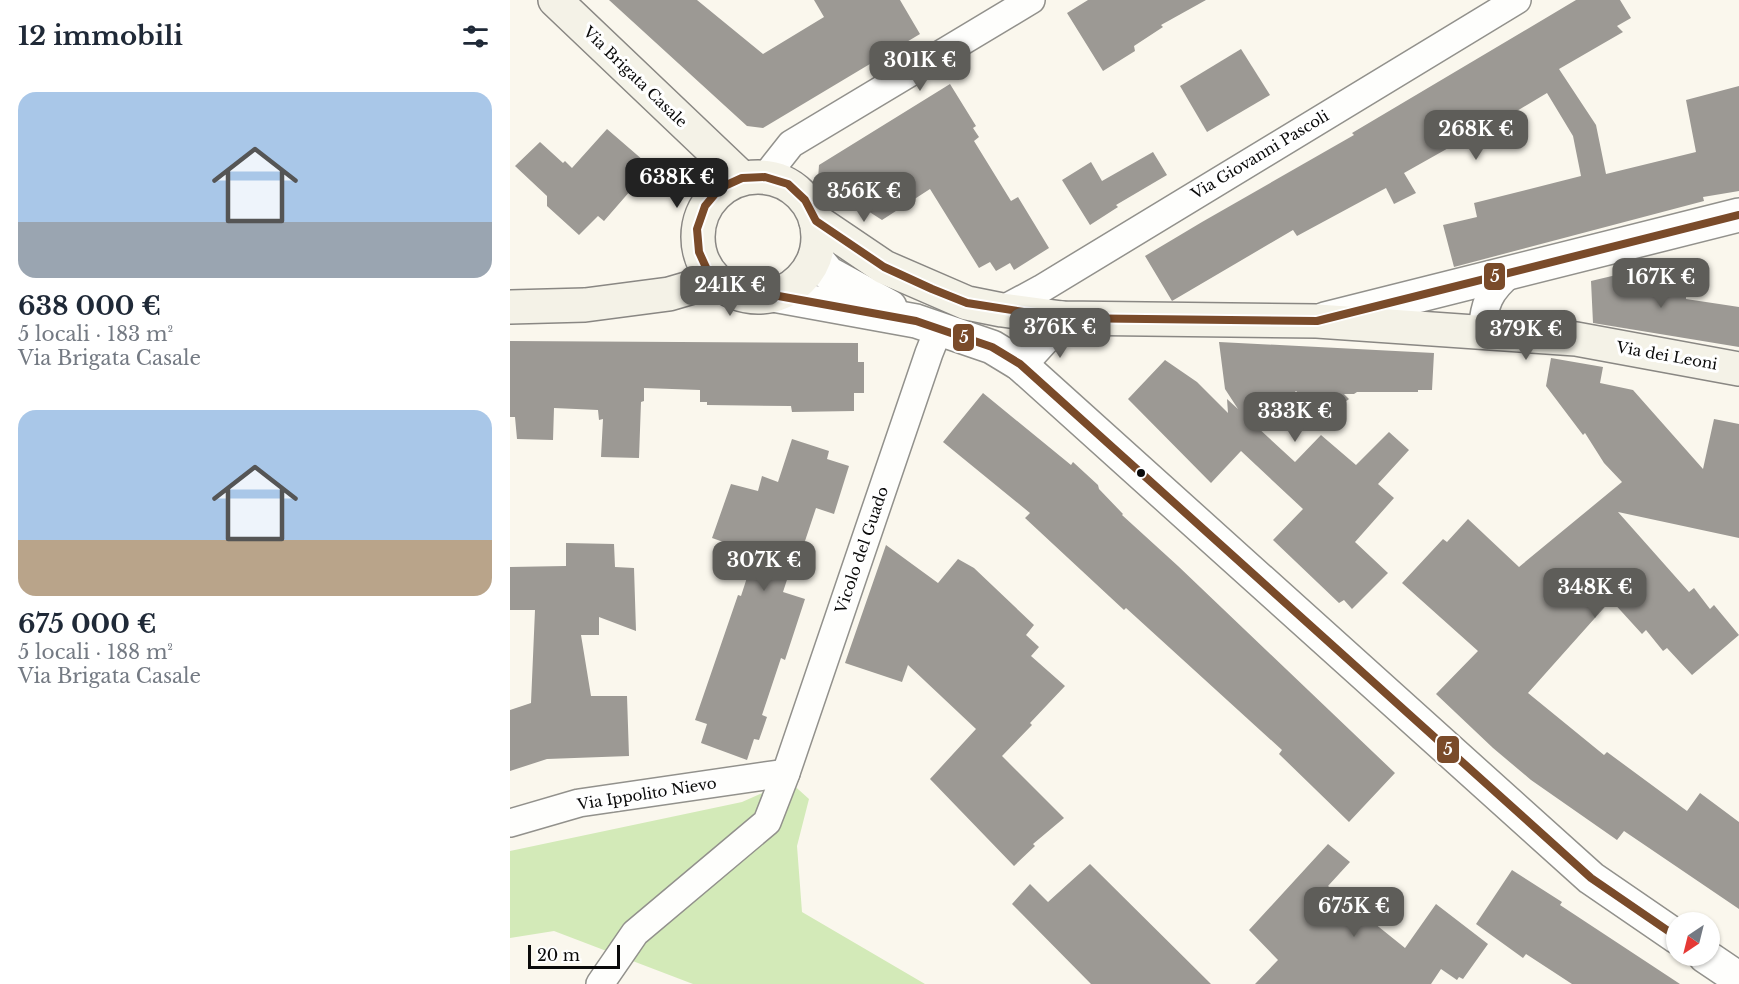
<!DOCTYPE html>
<html lang="it">
<head>
<meta charset="utf-8">
<style>
	body { margin:0; font-family:"Libre Baskerville",serif; background:#f2f2f3; color:#1f2937; height:100vh; display:flex; flex-direction:column; font-size:22px; white-space:nowrap }
	* { box-sizing:border-box; margin:0 }
	p { font-size:20px; color:#747a83 }
	.icon { flex:none; width:33px; height:33px; fill:none; stroke:currentColor; stroke-width:2; stroke-linecap:round; stroke-linejoin:round }
	.map { position:relative; flex:1; overflow:hidden }
	.drawer { display:flex; flex-direction:column; background:#fff; width:510px }
	.drawer>* { flex:none }
	.needle { width:39px; rotate:215deg }
	.fabs { position:absolute; left:1156px; top:912px; display:grid; gap:12px }
	.fabs a { display:grid; place-items:center; width:54px; height:54px; border-radius:50%; background:#fff; box-shadow:0 2px 4px #0004; font-size:30px }
	.scale { position:absolute; left:18px; bottom:15px; width:92px; box-sizing:border-box; padding-left:6px; border:3px solid #0a0a0a; border-top:0; font-size:16px; line-height:21px; white-space:nowrap; color:#0a0a0a; -webkit-text-stroke:4px #fff; paint-order:stroke }
	.price { position:absolute; translate:-50% -51px; padding:0 14px; border-radius:12px; background:#5e5d59; color:#fff; font-size:20px; line-height:39px; filter:drop-shadow(0 2px 3px #0008) }
	.price::after { content:''; position:absolute; left:50%; top:36px; width:18px; height:14px; margin-left:-9px; background:inherit; clip-path:polygon(0 0,100% 0,50% 100%) }
	.price.current { background:#222; color:#fff }
	ul { padding:0; list-style:none }
	li { display:grid; align-content:center; gap:12px; height:318px; padding:0 18px }
	li span { display:grid; place-items:center; height:186px; border-radius:18px; color:#555 }
	li>.icon { margin-inline-start:auto }
	span .icon { width:108px; height:108px; fill:#fffc; stroke-width:1 }
	li b { font-size:26px }
	h2 { display:flex; justify-content:space-between; align-items:center; height:72px; padding:0 18px; font-size:26px }
	main { display:flex; flex:1; min-height:0 }
	.map>svg:first-child { display:block }
	.forest { fill:#d3eab8 }
	.building { fill:#9c9994 }
	.lines { fill:none; stroke-linecap:round; stroke-linejoin:round }
	.minor-casing { stroke:#92918c; stroke-width:30 }
	.tertiary-casing { stroke:#92918c; stroke-width:36 }
	.secondary-casing { stroke:#898783; stroke-width:36 }
	.minor { stroke:#fefefc; stroke-width:27 }
	.tertiary { stroke:#fefefc; stroke-width:33 }
	.secondary { stroke:#f4f2e7; stroke-width:33 }
	.bus-1-casing { stroke:#fff; stroke-width:12 }
	.bus-1 { stroke:#7a4b2a; stroke-width:8 }
	.bus-dot { fill:#0a0a0a; stroke:#fff; stroke-width:2 }
	.labels { text-anchor:middle; stroke-width:6; stroke-linejoin:round; paint-order:stroke }
	.street-label { font-size:15px; fill:#0a0a0a; stroke:#fff }
	.line-badge { stroke:#fff; stroke-width:2 }
	.badge-label { font-size:16px; text-anchor:middle; font-weight:bold; fill:#fff }
</style>
</head>
<body>
<main>
<section class="drawer">
<h2>12 immobili<svg class="icon" aria-label="filters" viewBox="0 0 24 24"><path d="M4 7h16M4 17h16"/><circle cx="9" cy="7" r="2"/><circle cx="15" cy="17" r="2"/></svg></h2>
<ul>
<li><span style="background:linear-gradient(#a9c7e8 70%,#9aa5b1 0)"><svg class="icon" aria-label="home" viewBox="0 0 24 24"><path d="M3 11l9-7 9 7M6 9v11h12V9"/></svg></span><div><b>638 000 €</b><p>5 locali · 183 m²</p><p>Via Brigata Casale</p></div></li>
<li><span style="background:linear-gradient(#a9c7e8 70%,#b9a48a 0)"><svg class="icon" aria-label="home" viewBox="0 0 24 24"><path d="M3 11l9-7 9 7M6 9v11h12V9"/></svg></span><div><b>675 000 €</b><p>5 locali · 188 m²</p><p>Via Brigata Casale</p></div></li>
</ul>
</section>
<div class="map">
<svg width="1229" height="984" viewBox="0 0 1229 984">
	<rect width="100%" height="100%" fill="#faf7ed"/>
	<polygon class="forest" points="279,781 299,799 287,846 292,912 415,984 183,984 44,931 0,938 0,851 232,802"/>
	<g class="building">
		<polygon points="99,0 187,0 253,54 314,17 304,0 390,0 410,34 253,128 237,126"/>
		<polygon points="578,0 696,0 651,25 653,27 624,46 625,51 593,71 557,13"/>
		<polygon points="1066,0 1110,0 1121,18 1107,26 1113,32 1049,69 1086,125 1096,174 1186,152 1176,100 1229,86 1229,191 1193,197 1194,201 944,267 933,225 967,217 964,203 1071,176 1063,136 1037,93 950,145 949,142 894,173 906,193 884,204 876,188 787,236 783,230 662,301 635,256 692,222 844,135 842,133"/>
		<polygon points="731,49 760,95 697,132 670,86"/>
		<polygon points="440,84 466,126 463,128 469,137 464,141 501,201 508,197 539,248 504,270 500,263 486,271 480,262 469,268 420,189 372,220 308,179 309,165"/>
		<polygon points="97,129 141,167 94,221 88,216 69,235 37,206 37,196 5,166 30,142 53,163 55,161 62,168"/>
		<polygon points="643,152 657,175 606,205 608,207 580,225 552,180 581,162 592,181"/>
		<polygon points="1157,266 1155,288 1176,291 1176,299 1229,307 1229,347 1083,323 1081,281 1123,271 1121,275"/>
		<polygon points="0,341 348,343 348,362 354,362 354,393 344,393 344,411 282,412 281,406 197,405 197,402 190,402 190,390 134,388 134,401 131,402 129,458 91,457 93,419 89,420 88,410 44,408 43,440 7,439 5,417 0,417"/>
		<polygon points="709,342 924,353 922,390 908,390 908,392 847,392 844,394 834,394 839,399 816,417 786,391 746,426 785,462 811,435 846,465 879,432 899,450 868,484 884,498 845,542 878,573 842,609 834,600 829,603 763,540 793,509 731,451 701,483 618,399 655,360 687,382 718,413 717,399 728,409 715,389"/>
		<polygon points="1041,358 1093,367 1090,383 1123,390 1193,469 1204,419 1229,424 1229,538 1108,512 1179,592 1184,588 1200,609 1204,605 1229,635 1182,675 1157,648 1153,651 1136,630 1132,634 1101,600 1018,693 1094,755 1097,752 1177,811 1190,793 1229,822 1229,909 1114,831 1107,840 1021,780 983,748 926,694 968,651 892,583 933,539 937,542 958,519 1009,567 1112,482 1094,463 1075,433 1073,435 1036,386"/>
		<polygon points="473,393 561,465 563,462 588,485 589,489 613,514 612,515 668,566 885,773 839,822 769,754 772,750 616,608 614,610 515,518 520,513 433,442"/>
		<polygon points="282,439 319,451 317,459 339,466 324,514 306,508 293,547 288,546 273,592 295,599 275,660 271,658 252,715 257,717 249,740 244,739 237,760 191,743 197,724 185,720 228,595 231,596 245,553 202,538 221,484 248,491 252,476 268,482"/>
		<polygon points="56,543 104,544 105,567 124,568 126,631 89,617 89,635 71,635 81,696 117,696 119,756 37,759 0,771 0,710 21,703 25,610 0,610 0,567 56,566"/>
		<polygon points="376,545 428,583 448,559 464,568 524,625 516,635 529,647 521,656 555,686 520,723 522,725 492,756 554,818 523,844 525,846 504,866 420,779 466,729 398,665 392,682 335,663"/>
		<polygon points="818,844 840,862 818,886 895,948 926,904 978,944 953,979 949,977 947,980 931,969 921,984 745,984 768,960 739,930"/>
		<polygon points="580,864 701,984 581,984 502,904 520,884 538,902"/>
		<polygon points="1002,870 1052,902 1050,905 1170,984 1062,984 1016,954 1013,958 966,924"/>
	</g>
	<g class="lines">
		<defs>
			<g id="minor">
				<polyline points="255,177 281,144 521,0"/>
				<polyline points="492,310 531,289 1007,0"/>
				<path d="M972 332C974 304 979 291 1001 273"/>
				<polyline points="0,823 69,803 276,773"/>
				<polyline points="90,984 125,933 257,822 276,773 419,353 429,328"/>
			</g>
			<g id="tertiary">
				<polyline points="305,257 318,273 380,307"/>
				<polyline points="263,295 406,321 482,347 510,364 1081,878 1167,937"/>
				<polyline points="815,319 1229,215"/>
				<polyline points="510,364 552,318"/>
				<polyline points="1195,956 1229,979"/>
			</g>
			<g id="secondary">
				<polyline points="45,0 232,178"/>
				<circle cx="248" cy="237" r="60"/>
				<polyline points="306,221 374,267 457,303 492,310 552,318 807,321 1066,339 1229,369"/>
				<polyline points="0,307 75,305 159,294 183,287 199,274"/>
			</g>
		</defs>
		<use href="#minor" class="minor-casing"/>
		<use href="#tertiary" class="tertiary-casing"/>
		<use href="#secondary" class="secondary-casing"/>
		<use href="#minor" class="minor"/>
		<use href="#tertiary" class="tertiary"/>
		<use href="#secondary" class="secondary"/>
		<defs>
			<polyline id="bus-1" points="1167,937 1081,878 510,364 482,347 406,321 263,295 240,297 217,289 199,274 189,252 187,229 195,206 210,188 232,178 255,177 278,184 295,200 306,221 374,267 422,289 457,303 552,318 807,321 1229,215"/>
		</defs>
		<use href="#bus-1" class="bus-1-casing"/>
		<use href="#bus-1" class="bus-1"/>
	</g>
	<circle class="bus-dot" cx="631" cy="473" r="5"/>
	<g class="labels">
		<g class="street-label">
			<text transform="translate(125 77) rotate(44)" y="5">Via Brigata Casale</text>
			<text transform="translate(750 155) rotate(-31)" y="5">Via Giovanni Pascoli</text>
			<text transform="translate(1157 356) rotate(10)" y="5">Via dei Leoni</text>
			<text transform="translate(352 550) rotate(-71)" y="5">Vicolo del Guado</text>
			<text transform="translate(137 794) rotate(-9)" y="5">Via Ippolito Nievo</text>
		</g>
	</g>
	<g class="line-badge">
		<rect x="973" y="262" width="23" height="29" rx="6" fill="#7a4b2a"/>
		<rect x="442" y="323" width="23" height="29" rx="6" fill="#7a4b2a"/>
		<rect x="926" y="735" width="24" height="29" rx="6" fill="#7a4b2a"/>
	</g>
	<g class="badge-label">
		<text x="985" y="282">5</text>
		<text x="454" y="343">5</text>
		<text x="938" y="755">5</text>
	</g>
</svg>
<div class="fabs">
<a><svg class="needle" viewBox="-14 -14 28 28"><path d="M0-13l5 13h-10z" fill="#e53935"/><path d="M0 13l5-13h-10z" fill="#747a83"/></svg></a>
</div>
<div class="scale">20 m</div>
<b class="price" style="left:410px;top:92px">301K €</b>
<b class="price" style="left:966px;top:161px">268K €</b>
<b class="price current" style="left:167px;top:209px">638K €</b>
<b class="price" style="left:354px;top:223px">356K €</b>
<b class="price" style="left:1151px;top:309px">167K €</b>
<b class="price" style="left:220px;top:317px">241K €</b>
<b class="price" style="left:550px;top:359px">376K €</b>
<b class="price" style="left:1016px;top:361px">379K €</b>
<b class="price" style="left:785px;top:443px">333K €</b>
<b class="price" style="left:254px;top:592px">307K €</b>
<b class="price" style="left:1085px;top:619px">348K €</b>
<b class="price" style="left:844px;top:938px">675K €</b>
</div>
</main>
</body>
</html>
